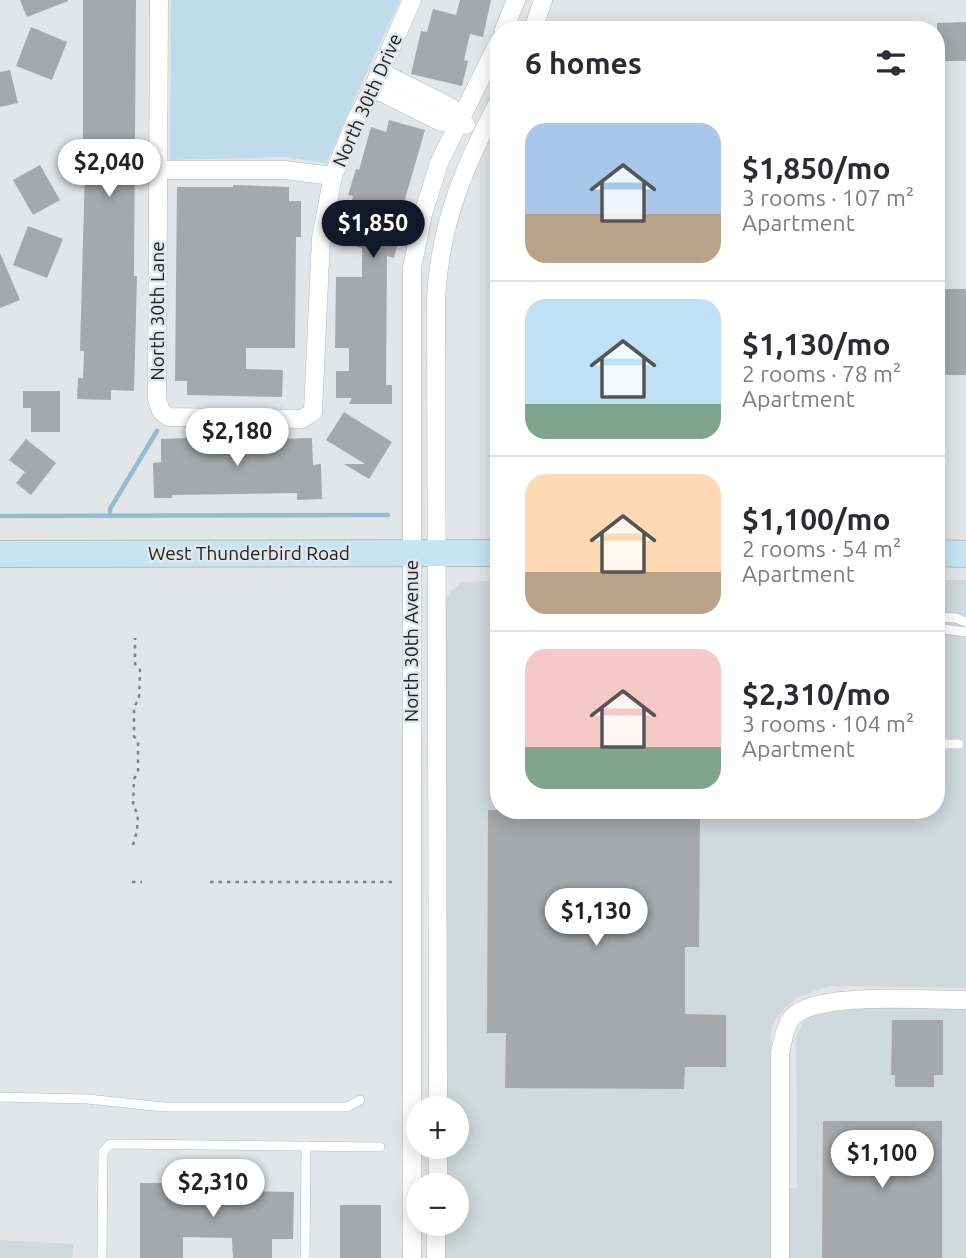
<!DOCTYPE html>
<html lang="en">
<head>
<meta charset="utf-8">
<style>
	body { margin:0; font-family:Ubuntu,sans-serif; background:#f7f7f7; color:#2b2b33; height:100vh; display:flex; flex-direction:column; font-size:26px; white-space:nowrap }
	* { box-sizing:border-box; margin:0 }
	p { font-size:23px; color:#7c7c81 }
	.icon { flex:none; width:38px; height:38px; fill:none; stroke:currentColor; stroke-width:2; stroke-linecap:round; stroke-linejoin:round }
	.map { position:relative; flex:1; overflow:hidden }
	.drawer { position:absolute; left:490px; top:21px; width:455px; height:798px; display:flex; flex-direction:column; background:#fff; border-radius:28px; box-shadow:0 4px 18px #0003 }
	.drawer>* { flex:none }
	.fabs { position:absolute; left:406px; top:1096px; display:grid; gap:14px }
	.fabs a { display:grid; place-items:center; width:63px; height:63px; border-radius:50%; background:#fff; box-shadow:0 4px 18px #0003; font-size:35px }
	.price { position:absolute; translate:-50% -60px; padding:0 16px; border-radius:24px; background:#fff; color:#222; font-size:23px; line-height:46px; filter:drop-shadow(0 2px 4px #0008) }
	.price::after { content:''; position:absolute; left:50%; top:42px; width:21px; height:16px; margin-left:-10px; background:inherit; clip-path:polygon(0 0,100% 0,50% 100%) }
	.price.selected { background:#111827; color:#fff }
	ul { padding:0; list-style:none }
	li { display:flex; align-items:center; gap:21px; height:175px; padding:0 35px }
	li+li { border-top:2px solid #e1e1e2 }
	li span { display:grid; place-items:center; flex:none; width:196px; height:140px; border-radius:21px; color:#555 }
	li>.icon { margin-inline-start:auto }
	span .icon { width:84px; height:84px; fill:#fffc; stroke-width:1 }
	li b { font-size:30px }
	h2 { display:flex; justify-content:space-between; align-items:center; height:84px; padding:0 35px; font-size:30px }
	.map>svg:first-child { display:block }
	.built { fill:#cfd9de }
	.green { fill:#c0dbea }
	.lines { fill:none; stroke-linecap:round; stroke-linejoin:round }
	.stream { stroke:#93bdd2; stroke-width:4.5 }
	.building { fill:#a6a9ab }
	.lane-casing { stroke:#b7babb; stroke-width:10 }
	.street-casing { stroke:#b7babb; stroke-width:19 }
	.secondary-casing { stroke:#b7babb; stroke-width:28 }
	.path { stroke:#808284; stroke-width:2.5; stroke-dasharray:3.5 5; stroke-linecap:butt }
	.lane { stroke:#fff; stroke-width:9 }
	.street { stroke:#fff; stroke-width:18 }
	.secondary { stroke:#c5e5f2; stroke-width:26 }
	.labels { text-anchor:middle; stroke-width:5; stroke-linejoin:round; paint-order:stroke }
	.street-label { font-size:19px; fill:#212223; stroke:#e3e6e8 }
</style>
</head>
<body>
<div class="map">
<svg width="966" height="1258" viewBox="0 0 966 1258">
	<rect width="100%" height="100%" fill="#e3e6e8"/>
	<g class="built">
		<polygon points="936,580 966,580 966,988 829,986 798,997 787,1007 775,1019 771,1031 770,1188 797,1188 796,1037 804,1021 818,1009 830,1007 966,1009 966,1258 445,1258 445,1223 457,1223 457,1185 446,1185 446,1146 457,1146 457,1108 446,1108 446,602 449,593 462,582 499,581 499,810 936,810"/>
		<polygon points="0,1240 73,1244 73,1258 0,1258"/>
	</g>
	<path class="green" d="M171 0H397L400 1C375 54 350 108 327 163L285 157 170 160Z"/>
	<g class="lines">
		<g class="stream">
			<polyline points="0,516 388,515"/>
			<polyline points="110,516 110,509 157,431"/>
		</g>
	</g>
	<g class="building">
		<polygon points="20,0 68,0 68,1 27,17"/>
		<polygon points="83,0 136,0 134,276 137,276 134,391 111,390 111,400 77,399 78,378 83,378 84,351 80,351 85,168 83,168"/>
		<polygon points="460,0 491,0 483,37 470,34 464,60 468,61 462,86 411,74 421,31 427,32 433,9 456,15"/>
		<polygon points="966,22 966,61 937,61 937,23"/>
		<polygon points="31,27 67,42 52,80 16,66"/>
		<polygon points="10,70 18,103 0,107 0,72"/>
		<polygon points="389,120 425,130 399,220 401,221 396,238 399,239 394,258 387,256 386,385 392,385 392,404 349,404 352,398 336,398 336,371 349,371 349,348 335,348 336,277 362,277 362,248 340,242 353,196 348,195 356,169 359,170 371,127 386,132"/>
		<polygon points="40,165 60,200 33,215 13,180"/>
		<polygon points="233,185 289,187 289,201 301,201 301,237 296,237 295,348 246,348 246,369 283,370 282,397 187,395 187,381 175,381 177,187 233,187"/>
		<polygon points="28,226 63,239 47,278 13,265"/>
		<polygon points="0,253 20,300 0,308"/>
		<rect x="936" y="289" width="30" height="86"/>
		<polygon points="23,391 60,391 60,432 31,432 31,408 23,408"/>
		<polygon points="344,412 392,442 369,479 344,464 365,464 326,440"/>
		<polygon points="186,438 228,440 312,438 313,465 321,464 322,499 297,500 297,493 172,495 172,498 154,498 153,463 161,462 161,439"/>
		<polygon points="26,439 56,463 31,495 16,483 25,472 9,460"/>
		<polygon points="488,810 686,810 686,813 700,813 699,947 685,947 685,1014 726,1015 726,1067 685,1067 684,1089 505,1088 506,1033 487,1033"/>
		<polygon points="892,1020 943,1020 943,1075 934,1075 934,1087 895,1087 895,1075 891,1075"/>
		<polygon points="823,1121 942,1121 942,1258 822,1258"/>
		<polygon points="140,1183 184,1183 184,1190 294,1192 293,1239 272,1239 272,1258 233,1258 232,1238 183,1237 183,1258 140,1258"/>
		<rect x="340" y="1205" width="41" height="53"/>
	</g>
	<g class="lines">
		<defs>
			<g id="lane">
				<polyline points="936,617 956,618 966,622"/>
				<polyline points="936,628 966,632"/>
				<polyline points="936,744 959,744"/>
				<polyline points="0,1097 87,1099 164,1107 347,1107 360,1100"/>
				<polyline points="102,1258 103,1152 110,1144 380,1147"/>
				<polyline points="305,1258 306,1146"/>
			</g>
			<g id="street">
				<polyline points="159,0 157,399 161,411 168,417 302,419 313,412 321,238 333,176 356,120 373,88 412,0"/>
				<polyline points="504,30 516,0"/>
				<polyline points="533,30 543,0"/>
				<polyline points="381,72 452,108 459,122"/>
				<polyline points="373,88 441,122 459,122 466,125"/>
				<polyline points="157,170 285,170 333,176"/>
				<path d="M438 1108 436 298C440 224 464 166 499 101"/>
				<polyline points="438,1185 438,1146"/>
				<polyline points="412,1258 412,268 423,214 439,163 499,41"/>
				<polyline points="436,1258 436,1223"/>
				<path d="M780 1258V1053C783 1041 785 1022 796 1014 824 992 928 1000 966 1000"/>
			</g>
			<g id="secondary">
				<polyline points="936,553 966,554"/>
				<polyline points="0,554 499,553"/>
			</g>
		</defs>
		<use href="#lane" class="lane-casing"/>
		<use href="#street" class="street-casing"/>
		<use href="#secondary" class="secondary-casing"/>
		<g class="path">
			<polyline points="133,845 137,831 138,814 133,806 134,779 138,772 138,742 134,736 134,707 139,699 140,670 135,664 135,638"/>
			<polyline points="132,882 142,882"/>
			<polyline points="210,882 395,882"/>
		</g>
		<use href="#lane" class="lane"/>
		<use href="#street" class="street"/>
		<use href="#secondary" class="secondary"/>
	</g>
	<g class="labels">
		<g class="street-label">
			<text transform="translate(367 100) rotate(-66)" y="7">North 30th Drive</text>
			<text transform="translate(157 311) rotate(-90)" y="7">North 30th Lane</text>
			<text x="249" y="560">West Thunderbird Road</text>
			<text transform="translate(411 641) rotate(-90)" y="7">North 30th Avenue</text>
		</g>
	</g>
</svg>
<div class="fabs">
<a>+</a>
<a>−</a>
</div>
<b class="price" style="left:109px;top:199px">$2,040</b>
<b class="price selected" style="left:373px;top:260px">$1,850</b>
<b class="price" style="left:237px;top:468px">$2,180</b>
<b class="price" style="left:596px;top:948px">$1,130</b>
<b class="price" style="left:882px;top:1190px">$1,100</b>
<b class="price" style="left:213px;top:1219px">$2,310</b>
<section class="drawer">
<h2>6 homes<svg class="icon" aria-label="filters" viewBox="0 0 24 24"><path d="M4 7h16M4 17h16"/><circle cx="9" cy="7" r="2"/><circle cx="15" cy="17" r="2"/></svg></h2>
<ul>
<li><span style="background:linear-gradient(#a9c7e8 65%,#b9a48a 0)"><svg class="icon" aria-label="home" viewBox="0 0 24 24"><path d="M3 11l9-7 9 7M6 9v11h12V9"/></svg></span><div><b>$1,850/mo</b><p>3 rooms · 107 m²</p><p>Apartment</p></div></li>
<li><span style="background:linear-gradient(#bfe0f5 75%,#7fa58c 0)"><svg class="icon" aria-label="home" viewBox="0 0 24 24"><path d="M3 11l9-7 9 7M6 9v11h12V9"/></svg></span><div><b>$1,130/mo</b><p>2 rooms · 78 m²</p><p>Apartment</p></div></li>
<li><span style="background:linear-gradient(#ffd9b3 70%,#b9a48a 0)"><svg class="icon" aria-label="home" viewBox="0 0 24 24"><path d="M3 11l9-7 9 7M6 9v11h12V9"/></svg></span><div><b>$1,100/mo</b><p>2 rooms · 54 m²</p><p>Apartment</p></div></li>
<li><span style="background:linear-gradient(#f6c9c9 70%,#7fa58c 0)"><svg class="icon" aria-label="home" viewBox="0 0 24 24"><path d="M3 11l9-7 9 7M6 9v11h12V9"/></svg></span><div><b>$2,310/mo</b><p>3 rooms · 104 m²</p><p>Apartment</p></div></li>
</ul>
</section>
</div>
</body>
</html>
